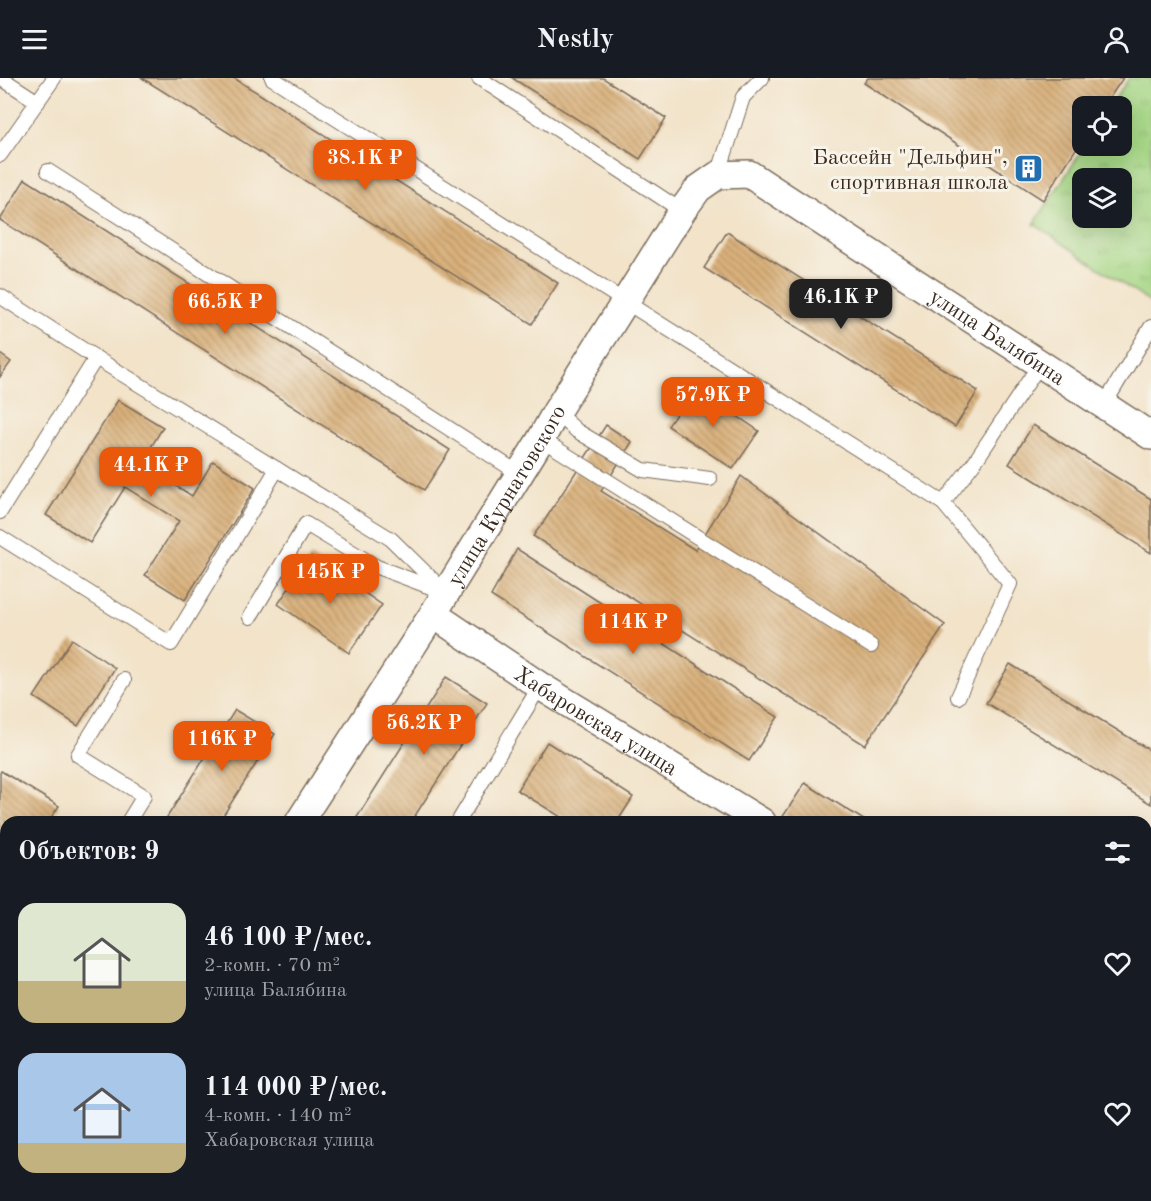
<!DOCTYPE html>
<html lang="ru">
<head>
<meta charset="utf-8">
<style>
	body { margin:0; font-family:"Old Standard TT",serif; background:#242831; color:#f1f3f6; height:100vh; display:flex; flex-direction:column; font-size:22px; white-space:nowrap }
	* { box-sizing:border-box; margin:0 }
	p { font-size:20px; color:#9ea1a6 }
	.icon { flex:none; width:33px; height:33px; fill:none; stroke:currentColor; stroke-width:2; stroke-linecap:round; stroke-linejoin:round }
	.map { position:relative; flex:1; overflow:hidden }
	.details { position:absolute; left:0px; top:738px; width:1152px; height:386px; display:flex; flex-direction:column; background:#171b24; border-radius:18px 18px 0 0; box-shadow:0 6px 24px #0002 }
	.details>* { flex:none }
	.controls { position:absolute; left:1072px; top:18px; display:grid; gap:12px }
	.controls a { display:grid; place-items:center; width:60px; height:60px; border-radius:12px; background:#171b24; box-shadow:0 6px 24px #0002; font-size:30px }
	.price { position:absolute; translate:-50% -51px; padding:0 14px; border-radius:12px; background:#ea580c; color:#fff; font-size:20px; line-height:39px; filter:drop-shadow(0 2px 3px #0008) }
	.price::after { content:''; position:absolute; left:50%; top:36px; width:18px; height:14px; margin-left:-9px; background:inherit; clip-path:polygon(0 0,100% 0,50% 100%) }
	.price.current { background:#222; color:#fff }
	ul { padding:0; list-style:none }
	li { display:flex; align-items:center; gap:18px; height:150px; padding:0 18px }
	li span { display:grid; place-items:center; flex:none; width:168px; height:120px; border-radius:18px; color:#555 }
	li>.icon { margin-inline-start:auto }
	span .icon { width:72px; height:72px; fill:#fffc; stroke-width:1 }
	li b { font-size:26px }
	h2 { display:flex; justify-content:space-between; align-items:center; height:72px; padding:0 18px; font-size:26px }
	header { display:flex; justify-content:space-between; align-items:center; height:78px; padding:0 18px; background:#171b24; font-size:27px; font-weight:600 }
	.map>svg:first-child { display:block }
	.park { fill:url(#park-tufts); stroke:#708052; stroke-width:1.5; fill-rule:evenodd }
	.building { fill:url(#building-back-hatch) }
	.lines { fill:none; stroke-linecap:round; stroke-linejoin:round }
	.service-casing { stroke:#7b6b5a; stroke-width:16 }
	.minor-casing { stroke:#7b6b5a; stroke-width:30 }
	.primary-casing { stroke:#7b6b5a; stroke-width:36 }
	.service { stroke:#fff; stroke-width:14 }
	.minor { stroke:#fff; stroke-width:27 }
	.primary { stroke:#fff; stroke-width:33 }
	.labels { text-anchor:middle; stroke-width:6; stroke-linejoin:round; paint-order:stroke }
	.poi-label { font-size:22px; fill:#3b2a1e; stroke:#f7f3e8; text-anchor:end }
	.street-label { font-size:22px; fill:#3b2a1e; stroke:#f7f3e8 }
</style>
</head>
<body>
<header><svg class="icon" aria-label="menu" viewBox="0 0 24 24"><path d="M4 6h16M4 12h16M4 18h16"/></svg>Nestly<svg class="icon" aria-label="person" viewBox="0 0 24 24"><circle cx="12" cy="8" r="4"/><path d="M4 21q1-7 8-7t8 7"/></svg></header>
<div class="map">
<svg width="1151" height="1123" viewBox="0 0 1151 1123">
	<defs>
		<pattern id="park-tufts" width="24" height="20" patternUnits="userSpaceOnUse" patternTransform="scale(1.5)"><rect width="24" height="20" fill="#a6d786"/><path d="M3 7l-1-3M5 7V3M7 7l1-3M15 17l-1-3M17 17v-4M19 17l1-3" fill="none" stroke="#90b973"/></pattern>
		<pattern id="building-back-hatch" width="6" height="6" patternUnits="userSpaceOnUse" patternTransform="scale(1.5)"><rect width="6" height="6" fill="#d9b17b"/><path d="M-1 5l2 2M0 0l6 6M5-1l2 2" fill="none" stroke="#b19064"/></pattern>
	</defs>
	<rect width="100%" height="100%" fill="#f7f3e8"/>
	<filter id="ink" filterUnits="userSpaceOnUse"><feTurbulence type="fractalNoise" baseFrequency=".0167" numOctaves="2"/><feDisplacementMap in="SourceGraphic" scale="12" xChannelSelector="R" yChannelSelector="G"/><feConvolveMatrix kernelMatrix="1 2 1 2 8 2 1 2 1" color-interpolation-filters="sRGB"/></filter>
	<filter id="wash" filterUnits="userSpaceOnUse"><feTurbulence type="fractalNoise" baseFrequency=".008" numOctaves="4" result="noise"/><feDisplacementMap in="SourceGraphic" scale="24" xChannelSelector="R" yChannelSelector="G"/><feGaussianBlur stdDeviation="1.35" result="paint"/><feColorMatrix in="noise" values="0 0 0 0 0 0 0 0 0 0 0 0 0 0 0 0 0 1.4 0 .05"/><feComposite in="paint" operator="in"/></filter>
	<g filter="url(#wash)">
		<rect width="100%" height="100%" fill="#f2e3c9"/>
		<path class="park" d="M1129 0H1151V225L1034 146 1085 68H1122V28H1110ZM1083 100H1122V140H1083Z"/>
		<g id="blocks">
			<g class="building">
				<polygon points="142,0 234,0 558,205 532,246"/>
				<polygon points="512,0 603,0 666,40 640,81"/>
				<polygon points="868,0 1123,0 1104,28 1083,28 1083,60 1043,122 864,5"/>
				<polygon points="25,101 450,372 424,412 0,142"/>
				<polygon points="727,154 978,313 955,349 704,190"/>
				<polygon points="0,276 11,284 0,299"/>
				<polygon points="694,309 759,353 733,391 668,348"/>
				<polygon points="118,322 163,349 141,386 192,418 213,383 255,410 185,522 145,497 179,443 125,409 90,465 46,437"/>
				<polygon points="606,347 632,364 601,413 695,472 741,398 945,547 865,667 533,458 545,442"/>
				<polygon points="1033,347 1151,421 1151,475 1009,386"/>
				<polygon points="517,471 778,639 749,683 491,518"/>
				<polygon points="311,478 382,527 349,575 278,526"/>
				<polygon points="72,561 115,590 78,648 34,619"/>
				<polygon points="1010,586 1151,673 1151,726 986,625"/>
				<polygon points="446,599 487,625 411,744 354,744"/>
				<polygon points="235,632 275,656 219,744 164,744"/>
				<polygon points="547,664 633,719 619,741 625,744 569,744 517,712"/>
				<polygon points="1,693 59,728 48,744 6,744 6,760 0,757 0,695"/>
				<polygon points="805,705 867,744 782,744 780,743"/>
				<polygon points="1151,1015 1151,1118 1148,1123 1083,1123 1086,1118 1146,1118 1146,1023"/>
				<polygon points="215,1118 260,1118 269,1123 212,1123"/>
				<polygon points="551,1118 627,1118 623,1123 560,1123"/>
				<polygon points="744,1118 772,1118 768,1123 753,1123"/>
			</g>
		</g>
	</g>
	<g filter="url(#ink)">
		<use href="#blocks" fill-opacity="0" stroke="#7b6b5a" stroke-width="1.5"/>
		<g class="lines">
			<defs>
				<g id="service">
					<polyline points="1,0 38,24"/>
					<polyline points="272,0 943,425"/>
					<polyline points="479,0 682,133"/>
					<polyline points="0,77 54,0"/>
					<polyline points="48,93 520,396"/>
					<polyline points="718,97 743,19 762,0"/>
					<polyline points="0,218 96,280"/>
					<polyline points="1104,327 1151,249"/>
					<polyline points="556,334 577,353 643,392 710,401"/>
					<polyline points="541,361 871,568"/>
					<polyline points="0,434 96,280 391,461 446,515"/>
					<polyline points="0,459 171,566 277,391"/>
					<polyline points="250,539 306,446 377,489 441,513"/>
					<polyline points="124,602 78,677 144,718 128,744"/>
					<polyline points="958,619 1010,506 943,425 976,382 1040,286"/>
					<polyline points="458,744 540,608"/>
					<polyline points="820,1118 829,1123"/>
					<polyline points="975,1118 983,1123"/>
					<polyline points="314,1123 317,1118"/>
				</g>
				<g id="minor">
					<path id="s1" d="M433 536 540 608 762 744"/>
					<path id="s2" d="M299 744 433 536 541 361 556 334 682 133 698 111 718 97 749 96 1151 358"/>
					<polyline points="1146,948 1151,940"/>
					<polyline points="57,1123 61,1118"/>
					<polyline points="1034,1123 1037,1118"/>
				</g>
				<g id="primary">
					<polyline points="0,834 6,838"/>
					<polyline points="0,885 6,889"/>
					<polyline points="359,1118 367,1123"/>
					<polyline points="433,1118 442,1123"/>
				</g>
			</defs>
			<use href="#service" class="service-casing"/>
			<use href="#minor" class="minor-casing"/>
			<use href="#primary" class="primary-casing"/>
			<use href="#service" class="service"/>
			<use href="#minor" class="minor"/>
			<use href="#primary" class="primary"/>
		</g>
	</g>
	<defs>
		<symbol id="building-square" viewBox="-11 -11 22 22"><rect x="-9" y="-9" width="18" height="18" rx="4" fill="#1f6fb2" stroke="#f7f3e8"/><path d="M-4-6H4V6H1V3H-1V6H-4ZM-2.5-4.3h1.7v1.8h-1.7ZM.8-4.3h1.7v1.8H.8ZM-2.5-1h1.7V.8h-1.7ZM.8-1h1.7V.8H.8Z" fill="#fff"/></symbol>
	</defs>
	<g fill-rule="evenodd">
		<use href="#building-square" x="1012" y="74" width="33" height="33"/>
	</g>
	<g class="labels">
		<g class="poi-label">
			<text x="1008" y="86">Бассейн "Дельфин",<tspan x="1008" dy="25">спортивная школа</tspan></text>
		</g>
		<g class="street-label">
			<text dy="8" stroke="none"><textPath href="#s2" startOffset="1101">улица Балябина</textPath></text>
			<text dy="8" stroke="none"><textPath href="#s2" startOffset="387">улица Курнатовского</textPath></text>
			<text dy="8" stroke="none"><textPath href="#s1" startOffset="195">Хабаровская улица</textPath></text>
		</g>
	</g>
</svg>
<div class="controls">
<a><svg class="icon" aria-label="locate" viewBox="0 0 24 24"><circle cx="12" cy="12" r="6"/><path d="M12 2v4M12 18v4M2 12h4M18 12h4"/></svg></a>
<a><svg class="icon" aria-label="layers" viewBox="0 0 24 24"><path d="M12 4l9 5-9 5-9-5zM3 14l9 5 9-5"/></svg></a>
</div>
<b class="price" style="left:365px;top:113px">38.1K ₽</b>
<b class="price current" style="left:841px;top:252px">46.1K ₽</b>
<b class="price" style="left:225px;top:257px">66.5K ₽</b>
<b class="price" style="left:713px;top:350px">57.9K ₽</b>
<b class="price" style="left:151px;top:420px">44.1K ₽</b>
<b class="price" style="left:330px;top:527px">145K ₽</b>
<b class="price" style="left:633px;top:577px">114K ₽</b>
<b class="price" style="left:424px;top:678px">56.2K ₽</b>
<b class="price" style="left:222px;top:694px">116K ₽</b>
<section class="details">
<h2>Объектов: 9<svg class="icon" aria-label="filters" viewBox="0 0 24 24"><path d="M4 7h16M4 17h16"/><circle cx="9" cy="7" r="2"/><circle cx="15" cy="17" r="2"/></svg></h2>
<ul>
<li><span style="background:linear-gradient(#dfe7d0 65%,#c2b280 0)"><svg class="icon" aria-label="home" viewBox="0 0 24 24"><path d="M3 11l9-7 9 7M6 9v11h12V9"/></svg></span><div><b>46 100 ₽/мес.</b><p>2-комн. · 70 m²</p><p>улица Балябина</p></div><svg class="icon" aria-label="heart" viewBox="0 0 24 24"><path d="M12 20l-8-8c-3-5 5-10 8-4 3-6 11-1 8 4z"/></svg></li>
<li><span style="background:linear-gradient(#a9c7e8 75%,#c2b280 0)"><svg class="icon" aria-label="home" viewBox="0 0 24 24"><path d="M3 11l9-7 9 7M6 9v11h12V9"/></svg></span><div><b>114 000 ₽/мес.</b><p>4-комн. · 140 m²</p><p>Хабаровская улица</p></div><svg class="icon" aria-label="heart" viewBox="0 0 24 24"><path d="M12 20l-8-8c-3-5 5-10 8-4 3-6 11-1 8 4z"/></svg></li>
</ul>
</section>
</div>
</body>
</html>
